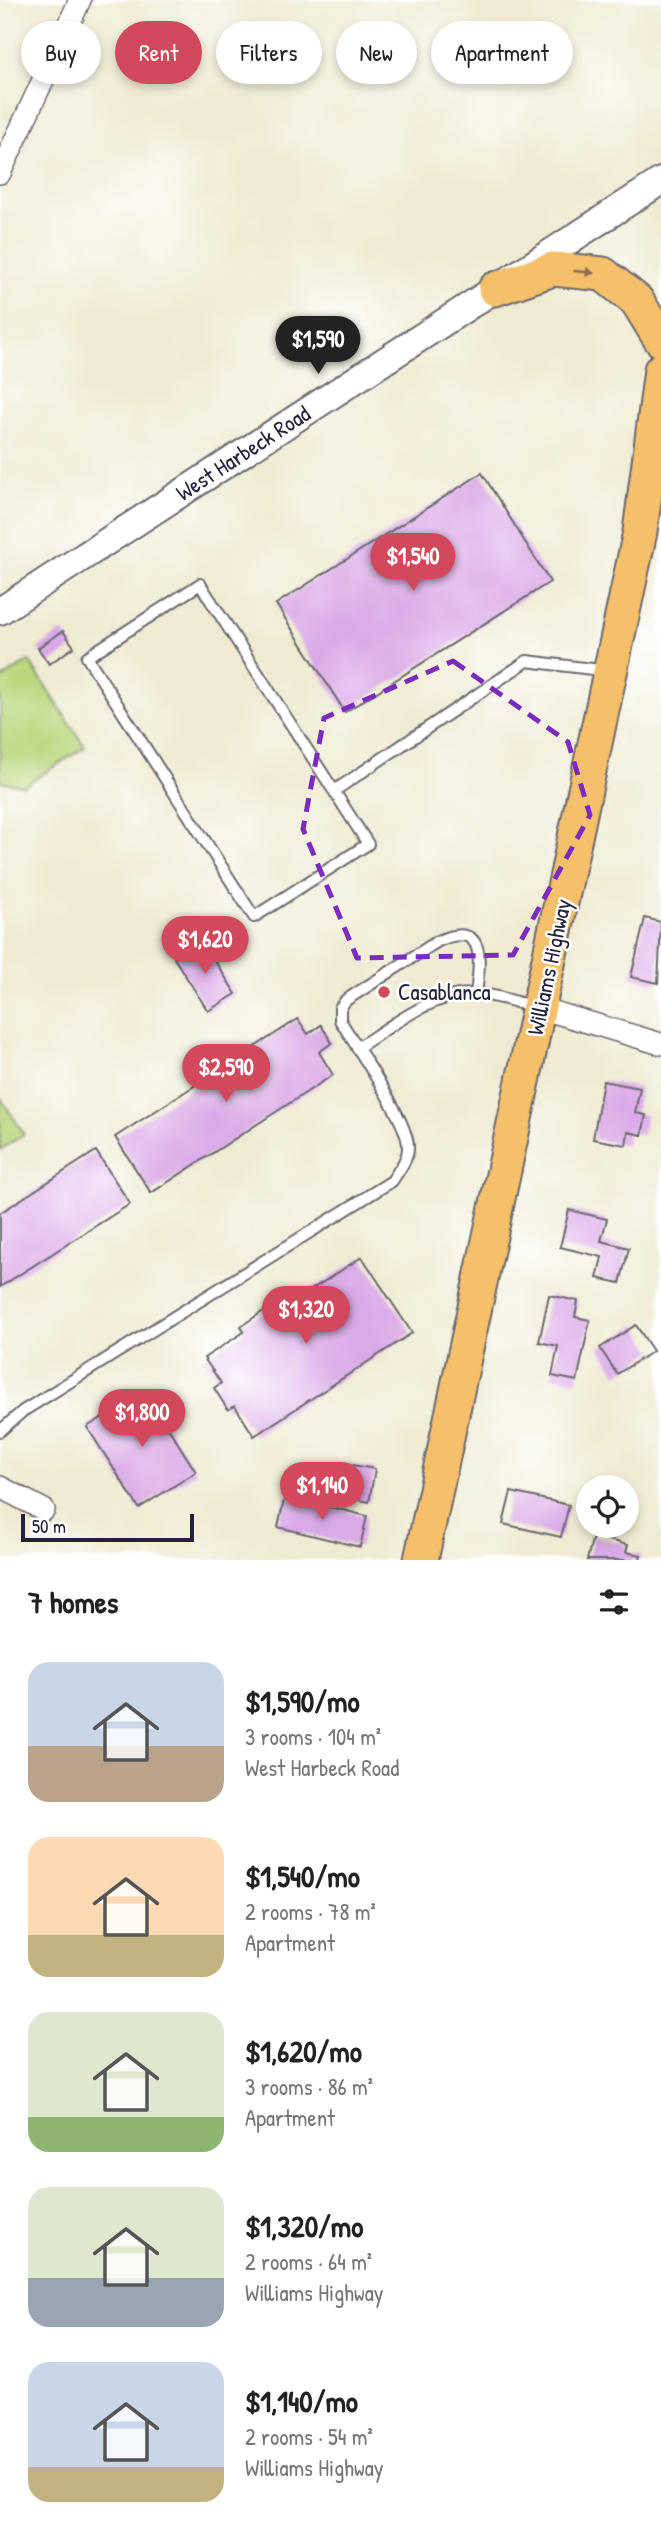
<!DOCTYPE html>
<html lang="en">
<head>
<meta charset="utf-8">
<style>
	body { margin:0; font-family:"Patrick Hand",sans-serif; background:#f2f2f2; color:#222; height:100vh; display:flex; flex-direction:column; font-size:26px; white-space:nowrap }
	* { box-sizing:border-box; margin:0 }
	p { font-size:23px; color:#767676 }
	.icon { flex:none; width:38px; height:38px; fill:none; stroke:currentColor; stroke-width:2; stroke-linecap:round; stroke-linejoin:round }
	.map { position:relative; height:1560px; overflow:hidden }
	.side { display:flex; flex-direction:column; background:#fff; flex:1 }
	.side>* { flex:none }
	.banner { position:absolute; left:21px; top:21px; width:620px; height:63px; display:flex; gap:14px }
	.buttons { position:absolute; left:576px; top:1475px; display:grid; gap:14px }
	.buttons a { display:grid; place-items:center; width:63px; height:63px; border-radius:50%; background:#fff; box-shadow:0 4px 10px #0003; font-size:35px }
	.scale { position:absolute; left:21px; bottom:18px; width:173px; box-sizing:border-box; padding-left:7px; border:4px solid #22223b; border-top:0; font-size:19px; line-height:24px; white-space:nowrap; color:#22223b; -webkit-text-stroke:5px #fff; paint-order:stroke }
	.price { position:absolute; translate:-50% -60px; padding:0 16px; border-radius:24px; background:#d1495b; color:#fff; font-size:23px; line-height:46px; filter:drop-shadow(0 2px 4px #0008) }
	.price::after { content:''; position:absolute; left:50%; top:42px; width:21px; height:16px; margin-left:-10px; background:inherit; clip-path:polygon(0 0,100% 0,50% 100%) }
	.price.active { background:#222; color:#fff }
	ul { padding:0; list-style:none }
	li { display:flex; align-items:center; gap:21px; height:175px; padding:0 28px }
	li span { display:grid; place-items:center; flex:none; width:196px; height:140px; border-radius:21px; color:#555 }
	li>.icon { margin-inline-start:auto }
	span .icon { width:84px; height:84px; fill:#fffc; stroke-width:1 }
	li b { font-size:30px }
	h2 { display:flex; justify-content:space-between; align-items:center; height:84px; padding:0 28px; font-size:30px }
	.tag { padding:0 24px; border-radius:32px; background:#fff; box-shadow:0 4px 10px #0003; font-size:24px; line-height:63px }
	.tag.active { background:#d1495b; color:#fff }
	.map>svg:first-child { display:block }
	.green { fill:#b9d67c; stroke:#6e7c5c; stroke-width:2 }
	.building { fill:#daa9e7 }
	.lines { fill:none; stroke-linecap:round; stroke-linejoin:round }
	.service-casing { stroke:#6a6870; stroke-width:14 }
	.minor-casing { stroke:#6a6870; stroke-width:24 }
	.tertiary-casing { stroke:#6a6870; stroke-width:30 }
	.primary-casing { stroke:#6a6870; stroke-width:37 }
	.service { stroke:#fff; stroke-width:10 }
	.minor { stroke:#fff; stroke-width:21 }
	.tertiary { stroke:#fff; stroke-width:26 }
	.primary { stroke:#f6c06b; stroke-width:33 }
	.oneway { fill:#8c7153 }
	.marked { fill:none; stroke:#7b2cbf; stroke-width:5; stroke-dasharray:14 9; stroke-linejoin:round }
	.poi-dot { fill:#d1495b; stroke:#fff; stroke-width:2.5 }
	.labels { text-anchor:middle; stroke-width:5; stroke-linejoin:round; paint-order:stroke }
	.street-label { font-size:23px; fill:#22223b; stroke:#fff }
	.poi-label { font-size:23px; fill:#22223b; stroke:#fff; text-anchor:start }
</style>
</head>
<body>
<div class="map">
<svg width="661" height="1560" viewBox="0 0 661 1560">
	<rect width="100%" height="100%" fill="#fff"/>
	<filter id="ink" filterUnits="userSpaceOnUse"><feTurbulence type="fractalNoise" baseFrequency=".0143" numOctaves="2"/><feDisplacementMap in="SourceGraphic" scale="14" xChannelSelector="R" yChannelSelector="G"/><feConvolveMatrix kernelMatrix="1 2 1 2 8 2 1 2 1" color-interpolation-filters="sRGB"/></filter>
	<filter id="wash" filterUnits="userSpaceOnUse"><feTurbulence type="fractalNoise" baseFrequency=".00686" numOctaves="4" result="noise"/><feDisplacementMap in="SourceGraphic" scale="28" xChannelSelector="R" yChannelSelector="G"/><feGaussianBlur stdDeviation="1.57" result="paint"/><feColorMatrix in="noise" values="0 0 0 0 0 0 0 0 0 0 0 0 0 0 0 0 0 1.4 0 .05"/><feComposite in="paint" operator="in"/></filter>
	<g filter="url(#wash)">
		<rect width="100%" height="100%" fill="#efead1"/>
		<g class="green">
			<polygon points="29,661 85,747 24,786 0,781 0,680"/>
			<polygon points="0,1097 24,1134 0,1150"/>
		</g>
		<g id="blocks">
			<g class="building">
				<polygon points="482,473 550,582 345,712 276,604"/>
				<polygon points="63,631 74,647 49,664 38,648"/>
				<polygon points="645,918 661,922 658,983 631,977"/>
				<polygon points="202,941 236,994 208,1011 174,958"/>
				<polygon points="298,1019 308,1034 321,1025 332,1043 319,1052 333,1075 151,1193 115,1137"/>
				<polygon points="603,1081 640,1088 635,1113 646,1115 642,1135 628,1132 626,1145 593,1139"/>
				<polygon points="96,1151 130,1204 0,1287 0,1213"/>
				<polygon points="569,1210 607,1219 601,1241 629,1248 620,1283 597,1278 602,1257 560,1247"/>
				<polygon points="362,1257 412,1333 254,1436 235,1406 228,1410 214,1388 221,1383 204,1358 244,1332 241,1326 288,1295 292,1302"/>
				<polygon points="549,1295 578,1301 575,1317 590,1320 577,1381 552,1376 558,1346 539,1342"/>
				<polygon points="636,1325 653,1351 617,1374 600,1348"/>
				<polygon points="145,1391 196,1472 139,1508 87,1427"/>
				<polygon points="341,1463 375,1469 369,1502 335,1495"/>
				<polygon points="511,1492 569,1505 561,1537 503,1524"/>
				<polygon points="285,1496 367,1516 360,1547 278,1527"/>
				<polygon points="593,1536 628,1545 626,1552 641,1555 640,1560 587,1560"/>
			</g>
		</g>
	</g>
	<g filter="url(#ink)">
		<use href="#blocks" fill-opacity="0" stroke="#6a6870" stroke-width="2"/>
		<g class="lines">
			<defs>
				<g id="service">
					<polyline points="334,791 368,844 254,917 87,657 200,584 334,791 527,661 608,671"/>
					<path d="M357 1048C391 1027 432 992 475 994 494 994 515 1002 534 1007"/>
					<path d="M0 1431 23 1411 392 1181C399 1170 409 1158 408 1146 408 1121 355 1045 340 1020V1008L346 1000 438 941C487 920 480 961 476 994"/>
				</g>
				<g id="minor">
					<polyline points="0,173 80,0"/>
					<polyline points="540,1008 661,1044"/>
					<polyline points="0,1487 44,1510"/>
				</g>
				<polyline id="tertiary" points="0,611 661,181"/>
				<g id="primary">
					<polyline points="495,289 553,269 603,274 637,301 661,340"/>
					<polyline points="421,1560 640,532 661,370"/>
				</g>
			</defs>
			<use href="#service" class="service-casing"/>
			<use href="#minor" class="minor-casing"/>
			<use href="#tertiary" class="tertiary-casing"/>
			<use href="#primary" class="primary-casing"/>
			<use href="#service" class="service"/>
			<use href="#minor" class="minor"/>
			<use href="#tertiary" class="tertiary"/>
			<use href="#primary" class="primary"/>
		</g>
		<defs><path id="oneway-solid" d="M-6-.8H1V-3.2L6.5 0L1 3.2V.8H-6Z" transform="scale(1.75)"/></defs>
		<use class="oneway" href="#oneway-solid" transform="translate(584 272) rotate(6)"/>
	</g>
	<path class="marked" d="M453 661 568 742 590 815 513 955 357 958 303 829 324 718Z"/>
	<circle class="poi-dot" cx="384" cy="992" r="7"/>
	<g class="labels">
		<g class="street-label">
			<text transform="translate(243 453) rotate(-33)" y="8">West Harbeck Road</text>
			<text transform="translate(549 967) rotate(-78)" y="8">Williams Highway</text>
		</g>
		<g class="poi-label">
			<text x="398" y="1000">Casablanca</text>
		</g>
	</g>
</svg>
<div class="buttons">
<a><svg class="icon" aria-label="locate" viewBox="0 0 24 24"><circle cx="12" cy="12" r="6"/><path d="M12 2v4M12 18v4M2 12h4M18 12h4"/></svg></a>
</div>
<div class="scale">50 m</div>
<b class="price active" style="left:318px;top:376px">$1,590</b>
<b class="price" style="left:413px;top:593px">$1,540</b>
<b class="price" style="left:205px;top:976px">$1,620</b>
<b class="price" style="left:226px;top:1104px">$2,590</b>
<b class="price" style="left:306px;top:1346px">$1,320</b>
<b class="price" style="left:142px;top:1449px">$1,800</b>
<b class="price" style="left:322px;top:1522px">$1,140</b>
<div class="banner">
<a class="tag">Buy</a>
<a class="tag active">Rent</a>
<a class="tag">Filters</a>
<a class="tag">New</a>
<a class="tag">Apartment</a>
</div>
</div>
<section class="side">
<h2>7 homes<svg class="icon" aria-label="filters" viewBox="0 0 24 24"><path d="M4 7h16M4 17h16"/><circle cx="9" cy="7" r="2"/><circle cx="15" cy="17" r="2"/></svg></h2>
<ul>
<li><span style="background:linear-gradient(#c9d6e8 60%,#b9a48a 0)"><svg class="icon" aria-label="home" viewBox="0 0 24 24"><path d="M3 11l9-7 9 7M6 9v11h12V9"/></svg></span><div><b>$1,590/mo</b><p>3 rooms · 104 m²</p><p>West Harbeck Road</p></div></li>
<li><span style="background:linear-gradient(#ffd9b3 70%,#c2b280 0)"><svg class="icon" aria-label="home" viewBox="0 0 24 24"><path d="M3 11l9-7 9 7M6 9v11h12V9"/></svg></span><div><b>$1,540/mo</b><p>2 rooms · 78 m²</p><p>Apartment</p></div></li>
<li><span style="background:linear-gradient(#dfe7d0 75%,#8fb573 0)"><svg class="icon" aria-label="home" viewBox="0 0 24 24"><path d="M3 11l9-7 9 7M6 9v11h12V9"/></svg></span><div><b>$1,620/mo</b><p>3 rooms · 86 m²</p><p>Apartment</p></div></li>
<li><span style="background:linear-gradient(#dfe7d0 65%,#9aa5b1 0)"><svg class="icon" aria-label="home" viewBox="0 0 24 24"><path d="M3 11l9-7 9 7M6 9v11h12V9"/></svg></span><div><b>$1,320/mo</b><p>2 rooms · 64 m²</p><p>Williams Highway</p></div></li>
<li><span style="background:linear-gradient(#c9d6e8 75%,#c2b280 0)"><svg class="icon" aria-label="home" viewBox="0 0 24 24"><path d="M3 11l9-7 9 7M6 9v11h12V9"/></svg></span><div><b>$1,140/mo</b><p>2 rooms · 54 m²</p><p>Williams Highway</p></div></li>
</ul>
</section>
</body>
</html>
